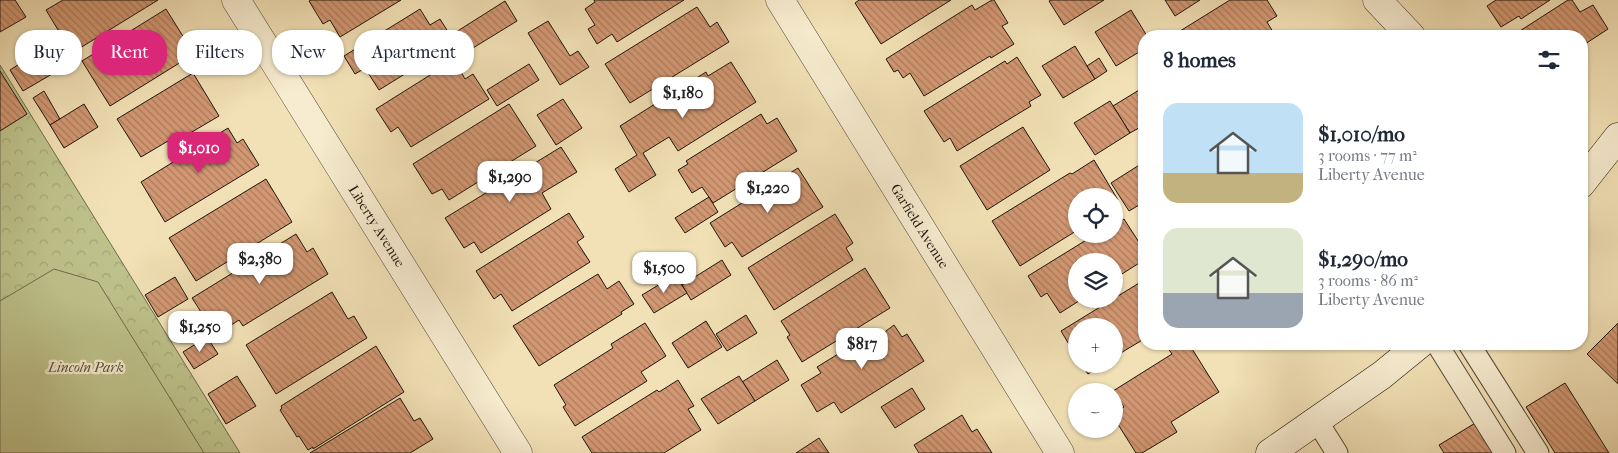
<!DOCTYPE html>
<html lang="en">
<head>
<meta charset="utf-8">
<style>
	body { margin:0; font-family:"IM FELL French Canon",serif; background:#f2f2f3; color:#1f2937; height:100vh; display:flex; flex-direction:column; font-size:19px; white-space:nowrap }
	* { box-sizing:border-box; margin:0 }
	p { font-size:16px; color:#747a83 }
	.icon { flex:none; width:28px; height:28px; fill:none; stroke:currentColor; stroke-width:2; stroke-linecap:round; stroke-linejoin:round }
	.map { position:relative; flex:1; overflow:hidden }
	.side { position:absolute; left:1138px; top:30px; width:450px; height:320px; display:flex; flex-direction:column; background:#fff; border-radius:20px; box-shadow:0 1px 4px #0004 }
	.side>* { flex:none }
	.banner { position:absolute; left:15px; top:30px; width:475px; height:45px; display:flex; gap:10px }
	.tools { position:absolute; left:1068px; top:188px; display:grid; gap:10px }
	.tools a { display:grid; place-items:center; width:55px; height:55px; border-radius:50%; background:#fff; box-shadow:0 1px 4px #0004; font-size:25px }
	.price { position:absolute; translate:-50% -42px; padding:0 11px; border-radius:10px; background:#fff; color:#222; font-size:16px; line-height:32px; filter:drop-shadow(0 1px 2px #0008) }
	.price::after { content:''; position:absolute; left:50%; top:30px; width:15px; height:11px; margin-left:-8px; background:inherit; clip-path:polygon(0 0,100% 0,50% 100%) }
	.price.active { background:#db2777; color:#fff }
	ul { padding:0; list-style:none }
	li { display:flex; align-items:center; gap:15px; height:125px; padding:0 25px }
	li span { display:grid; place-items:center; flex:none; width:140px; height:100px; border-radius:15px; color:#555 }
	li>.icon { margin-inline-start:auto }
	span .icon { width:60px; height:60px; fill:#fffc; stroke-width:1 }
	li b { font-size:21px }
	h2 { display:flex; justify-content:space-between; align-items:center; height:60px; padding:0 25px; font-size:21px }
	.tag { padding:0 18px; border-radius:20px; background:#fff; box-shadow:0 1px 4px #0004; font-size:18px; line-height:45px }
	.tag.active { background:#db2777; color:#fff }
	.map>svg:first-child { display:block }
	.forest { fill:url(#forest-crowns); stroke:#6e6c4c }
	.garden { fill:#bec28b; stroke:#6e6c4c }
	.building { fill:url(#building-back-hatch); stroke:#1e160d }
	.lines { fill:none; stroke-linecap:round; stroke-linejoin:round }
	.service-casing { stroke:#534937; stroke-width:23 }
	.minor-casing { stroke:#534937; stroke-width:29 }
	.secondary-casing { stroke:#1e160d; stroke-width:29 }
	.service { stroke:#f7ecd0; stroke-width:21 }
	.minor { stroke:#f7ecd0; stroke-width:28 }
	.secondary { stroke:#f7ecd0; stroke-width:28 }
	.labels { text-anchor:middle; stroke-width:4.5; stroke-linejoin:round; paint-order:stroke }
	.street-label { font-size:14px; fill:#1e160d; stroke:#f7ecd0 }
	.park-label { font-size:14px; font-style:italic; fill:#565239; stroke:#f7ecd0 }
</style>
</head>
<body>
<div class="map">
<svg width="1618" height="453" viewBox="0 0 1618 453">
	<defs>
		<pattern id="forest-crowns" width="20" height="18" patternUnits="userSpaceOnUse" patternTransform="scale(1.25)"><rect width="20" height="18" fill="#bec28b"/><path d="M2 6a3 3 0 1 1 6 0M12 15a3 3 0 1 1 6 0" fill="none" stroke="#a3a677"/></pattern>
		<pattern id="building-back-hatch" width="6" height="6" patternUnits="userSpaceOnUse" patternTransform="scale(1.25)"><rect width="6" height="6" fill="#d39873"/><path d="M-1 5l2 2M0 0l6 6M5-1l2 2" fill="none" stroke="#ab7b5d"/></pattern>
	</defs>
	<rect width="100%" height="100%" fill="#f2e1b6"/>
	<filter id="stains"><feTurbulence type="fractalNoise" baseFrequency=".004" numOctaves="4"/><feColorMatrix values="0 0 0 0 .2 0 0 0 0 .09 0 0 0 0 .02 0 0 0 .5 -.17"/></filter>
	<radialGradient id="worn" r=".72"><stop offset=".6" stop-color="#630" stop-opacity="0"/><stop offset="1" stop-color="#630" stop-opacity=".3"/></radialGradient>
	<polygon class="forest" points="0,65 240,453 0,453"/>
	<polygon class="garden" points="54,269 98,282 204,453 0,453 0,301"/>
	<g class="building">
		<polygon points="0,0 15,0 26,17 0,32"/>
		<polygon points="63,0 158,0 72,53 46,10"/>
		<polygon points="311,0 401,0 340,37 330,20 323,24 309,1"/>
		<polygon points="594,0 684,0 617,42 612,34 597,44 588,29 595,25 585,9 595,2"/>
		<polygon points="859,0 951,0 881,44 855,3"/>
		<polygon points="992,0 994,0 1008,23 1002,26 1014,44 991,58 990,56 924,96 910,73 903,78 898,70 894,72 886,59 972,5 975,10"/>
		<polygon points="1051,0 1104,0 1064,25 1049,1"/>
		<polygon points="1165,0 1200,0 1175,16"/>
		<polygon points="1230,0 1267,0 1277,16 1267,22 1273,32 1266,36 1172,36"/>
		<polygon points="1496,0 1550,0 1521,19 1519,16 1501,27 1487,6"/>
		<polygon points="1568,0 1572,0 1580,12 1593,5 1608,29 1582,46 1583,49 1581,50 1581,36 1512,36"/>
		<polygon points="505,1 517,21 468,51 456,32"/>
		<polygon points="697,7 710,27 717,22 729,42 630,103 605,64"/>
		<polygon points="166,9 194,54 110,106 82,61"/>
		<polygon points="420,9 430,25 440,19 455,43 379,90 365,68 355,74 344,56"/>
		<polygon points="1131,10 1147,36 1144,36 1144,49 1116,66 1095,32"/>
		<polygon points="548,21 570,56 578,51 589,67 560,85 528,33"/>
		<polygon points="1075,46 1095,79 1063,98 1042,66"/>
		<polygon points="38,52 52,74 23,91 10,70"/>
		<polygon points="1017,57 1041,95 1029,102 1031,106 957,151 950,138 944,142 924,111 1005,61 1007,64"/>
		<polygon points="1099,58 1107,71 1095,79 1087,66"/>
		<polygon points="454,60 465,79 473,74 489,99 411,147 398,127 391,132 376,109"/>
		<polygon points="731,62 756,102 678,151 669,137 643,153 656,175 629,192 615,169 637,155 620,126 706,72 708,76"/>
		<polygon points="529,64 539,80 497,106 487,90"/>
		<polygon points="0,71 27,114 0,131"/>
		<polygon points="193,73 219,116 175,142 173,138 141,157 117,119"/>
		<polygon points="1144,87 1144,125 1130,133 1113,106"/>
		<polygon points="44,91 60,119 50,125 33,98"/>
		<polygon points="563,99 582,128 556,145 537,115"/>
		<polygon points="1110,101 1130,133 1095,155 1074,123"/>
		<polygon points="84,104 98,127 64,148 50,125"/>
		<polygon points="509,104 536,146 449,200 442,189 432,194 413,164"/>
		<polygon points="761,114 767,124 777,118 797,151 713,203 702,187 692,193 678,170 688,164 686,161"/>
		<polygon points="1023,127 1050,170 987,210 960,166"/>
		<polygon points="228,128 237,143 243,139 259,165 165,222 141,182"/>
		<polygon points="561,147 577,172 542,193 551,209 481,253 474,242 464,248 445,218"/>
		<polygon points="1094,160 1118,200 1114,203 1114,196 1076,196 1076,231 1020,266 992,221 1070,173 1072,174"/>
		<polygon points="1144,162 1144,202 1129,211 1111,183"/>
		<polygon points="798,168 823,207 742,257 732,242 725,247 710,223"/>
		<polygon points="266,179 292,222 196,281 169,238"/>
		<polygon points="709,197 718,212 685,233 675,218"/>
		<polygon points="569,213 584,237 577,242 590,262 512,311 501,294 494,299 476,271"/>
		<polygon points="835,214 853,243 846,248 853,260 774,310 748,268"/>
		<polygon points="1124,219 1144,250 1144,260 1114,279 1114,261 1076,261 1076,299 1082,299 1060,313 1047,293 1041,297 1028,276 1096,234 1114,234 1114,226"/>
		<polygon points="296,234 307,252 313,248 328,274 243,326 239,320 216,335 192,298"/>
		<polygon points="722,260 731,275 691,300 682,285"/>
		<polygon points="865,268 890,308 802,362 787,337 790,335 781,321"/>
		<polygon points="598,274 607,289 619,281 634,304 621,312 622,314 539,366 513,326"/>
		<polygon points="675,275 687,293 654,313 642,295"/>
		<polygon points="175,277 188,299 158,317 145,295"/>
		<polygon points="1144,280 1144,339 1114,357 1114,326 1076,326 1076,356 1061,331"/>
		<polygon points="332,292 348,319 354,316 367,338 276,394 246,345"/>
		<polygon points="746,315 757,333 727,351 716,334"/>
		<polygon points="706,321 722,347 688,368 672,343"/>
		<polygon points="645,323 666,356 641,372 647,381 575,426 563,407 566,405 554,385 613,348 611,344"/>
		<polygon points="1618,323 1618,384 1587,354"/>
		<polygon points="894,325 902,337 907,334 924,361 841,413 834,402 817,412 801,385 821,373 817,367 879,329 882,334"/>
		<polygon points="207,337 218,354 194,369 183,352"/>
		<polygon points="1165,344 1189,344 1219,392 1171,422 1177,432 1142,453 1136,453 1114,418 1114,413 1124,407 1113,391 1172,354"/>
		<polygon points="376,346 404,392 313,449 313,447 308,450 299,436 297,437 280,410 282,408 281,406"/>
		<polygon points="777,360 789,380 755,401 742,382"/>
		<polygon points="1081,364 1104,364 1088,374"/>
		<polygon points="237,376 256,406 226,424 208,394"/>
		<polygon points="739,376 755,401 718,424 701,399"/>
		<polygon points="678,380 694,406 688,409 701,430 664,453 592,453 582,437 657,390 659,392"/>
		<polygon points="1565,383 1609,453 1555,453 1526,407"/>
		<polygon points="912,388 925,409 895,428 881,407"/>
		<polygon points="400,398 414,421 420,418 433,439 410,453 310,453"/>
		<polygon points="962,415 972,432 977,429 992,453 919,453 914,445"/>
		<polygon points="1477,422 1496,453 1444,453 1439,445"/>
		<polygon points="819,438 829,453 796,453"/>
	</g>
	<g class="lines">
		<defs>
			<g id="service">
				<polyline points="1437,344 1505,453"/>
				<polyline points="1469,344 1538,453"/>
				<polyline points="1317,421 1337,453"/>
			</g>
			<g id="minor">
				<polyline points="236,0 518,453"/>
				<polyline points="780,0 1060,453"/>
				<polyline points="1377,0 1411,36"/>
			</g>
			<g id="secondary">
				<polyline points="1581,184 1618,137"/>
				<polyline points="1270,453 1382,375 1420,344"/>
			</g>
		</defs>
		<use href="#service" class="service-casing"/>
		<use href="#minor" class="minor-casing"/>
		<use href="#secondary" class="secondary-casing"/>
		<use href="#service" class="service"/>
		<use href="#minor" class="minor"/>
		<use href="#secondary" class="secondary"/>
	</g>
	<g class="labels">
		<g class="street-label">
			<text transform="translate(377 226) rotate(58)" y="5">Liberty Avenue</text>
			<text transform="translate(920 226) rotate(58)" y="5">Garfield Avenue</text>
		</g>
		<g class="park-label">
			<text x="86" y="372">Lincoln Park</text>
		</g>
	</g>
	<rect width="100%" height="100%" filter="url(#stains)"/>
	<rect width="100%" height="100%" fill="url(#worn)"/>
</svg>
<div class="tools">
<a><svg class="icon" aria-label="locate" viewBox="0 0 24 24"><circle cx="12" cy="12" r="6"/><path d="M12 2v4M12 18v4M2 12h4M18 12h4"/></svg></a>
<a><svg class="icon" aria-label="layers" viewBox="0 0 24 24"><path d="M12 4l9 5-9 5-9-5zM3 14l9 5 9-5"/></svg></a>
<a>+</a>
<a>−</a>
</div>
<b class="price" style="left:683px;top:119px">$1,180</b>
<b class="price active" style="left:199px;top:174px">$1,010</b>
<b class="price" style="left:510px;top:203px">$1,290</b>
<b class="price" style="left:768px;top:214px">$1,220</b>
<b class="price" style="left:260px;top:285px">$2,380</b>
<b class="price" style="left:664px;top:294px">$1,500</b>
<b class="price" style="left:200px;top:353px">$1,250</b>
<b class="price" style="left:862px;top:370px">$817</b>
<div class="banner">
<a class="tag">Buy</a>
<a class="tag active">Rent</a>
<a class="tag">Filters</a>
<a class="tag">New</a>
<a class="tag">Apartment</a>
</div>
<section class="side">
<h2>8 homes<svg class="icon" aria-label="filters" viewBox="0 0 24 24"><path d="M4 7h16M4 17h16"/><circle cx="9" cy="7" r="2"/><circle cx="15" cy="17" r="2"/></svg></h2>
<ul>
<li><span style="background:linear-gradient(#bfe0f5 70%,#c2b280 0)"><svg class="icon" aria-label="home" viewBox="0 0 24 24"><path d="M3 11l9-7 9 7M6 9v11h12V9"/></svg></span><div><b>$1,010/mo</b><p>3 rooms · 77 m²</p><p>Liberty Avenue</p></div></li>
<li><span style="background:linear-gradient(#dfe7d0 65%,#9aa5b1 0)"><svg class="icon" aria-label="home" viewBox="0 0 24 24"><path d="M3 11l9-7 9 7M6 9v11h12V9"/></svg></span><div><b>$1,290/mo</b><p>3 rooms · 86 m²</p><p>Liberty Avenue</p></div></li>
</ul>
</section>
</div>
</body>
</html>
